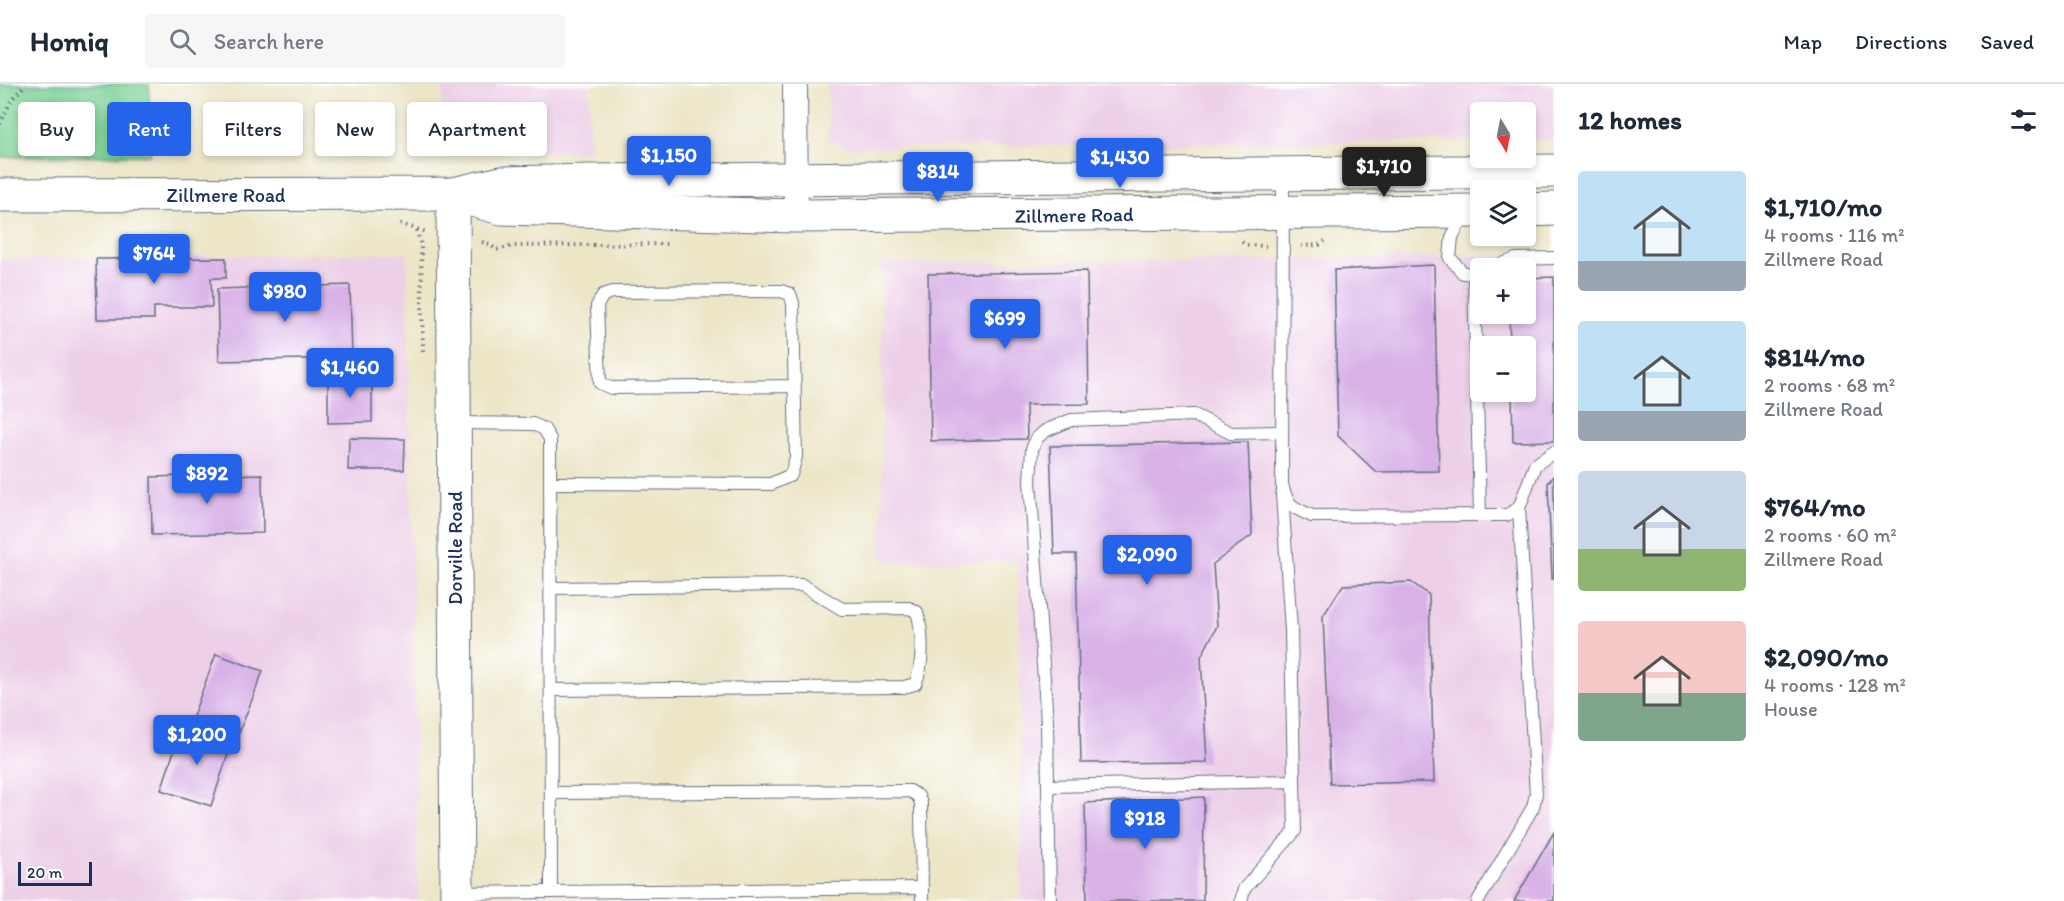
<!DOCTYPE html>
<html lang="en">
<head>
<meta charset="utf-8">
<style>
	body { margin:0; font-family:Itim,sans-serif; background:#f6f6f7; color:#1f2937; height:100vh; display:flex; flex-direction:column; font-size:22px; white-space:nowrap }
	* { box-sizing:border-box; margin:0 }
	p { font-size:20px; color:#747a83 }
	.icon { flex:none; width:33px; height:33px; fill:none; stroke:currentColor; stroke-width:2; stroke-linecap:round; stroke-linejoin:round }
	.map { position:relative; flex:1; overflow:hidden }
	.panel { display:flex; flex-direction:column; background:#fff; width:510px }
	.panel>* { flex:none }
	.banner { position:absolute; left:18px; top:18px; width:570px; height:54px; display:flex; gap:12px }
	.needle { width:39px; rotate:170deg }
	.fabs { position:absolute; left:1470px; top:18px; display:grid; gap:12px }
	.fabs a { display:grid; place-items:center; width:66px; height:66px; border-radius:6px; background:#fff; box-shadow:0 3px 9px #0003; font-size:30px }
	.scale { position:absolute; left:18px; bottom:15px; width:74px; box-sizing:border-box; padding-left:6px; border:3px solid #1b2f5e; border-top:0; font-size:16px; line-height:21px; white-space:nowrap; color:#1b2f5e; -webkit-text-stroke:4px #fff; paint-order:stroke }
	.price { position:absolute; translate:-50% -51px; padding:0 14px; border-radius:6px; background:#2563eb; color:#fff; font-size:20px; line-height:39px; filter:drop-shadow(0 2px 3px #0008) }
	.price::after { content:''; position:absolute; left:50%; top:36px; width:18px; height:14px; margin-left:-9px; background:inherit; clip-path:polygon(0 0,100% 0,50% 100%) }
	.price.selected { background:#222; color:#fff }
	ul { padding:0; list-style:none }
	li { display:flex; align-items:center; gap:18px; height:150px; padding:0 24px }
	li span { display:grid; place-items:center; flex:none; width:168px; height:120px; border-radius:6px; color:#555 }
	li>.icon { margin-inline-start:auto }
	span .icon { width:72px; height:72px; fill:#fffc; stroke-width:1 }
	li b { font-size:26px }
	h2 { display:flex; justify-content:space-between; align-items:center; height:72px; padding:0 24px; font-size:26px }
	.tag { padding:0 21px; border-radius:6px; background:#fff; box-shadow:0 3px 9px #0003; font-size:21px; line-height:54px }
	.tag.selected { background:#2563eb; color:#fff }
	header { display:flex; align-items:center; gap:36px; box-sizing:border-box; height:84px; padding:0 30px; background:#fff; border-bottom:2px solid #e0e1e3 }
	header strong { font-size:28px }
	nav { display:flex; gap:33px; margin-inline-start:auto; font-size:21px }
	.search { width:420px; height:54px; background:#f6f6f7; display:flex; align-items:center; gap:15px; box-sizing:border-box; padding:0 21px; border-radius:6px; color:#747a83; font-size:22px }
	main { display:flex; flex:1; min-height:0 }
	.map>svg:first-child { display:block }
	.built { fill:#edd0e8; fill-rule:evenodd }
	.green { fill:#7cd295; stroke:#4c807a; stroke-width:1.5 }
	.building { fill:#d8b1e7 }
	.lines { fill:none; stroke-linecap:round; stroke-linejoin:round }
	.lane-casing { stroke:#646f82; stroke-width:14 }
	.street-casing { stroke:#646f82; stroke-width:26 }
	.secondary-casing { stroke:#646f82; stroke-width:35 }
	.path { stroke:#646f82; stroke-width:4; stroke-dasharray:1.5 4.5; stroke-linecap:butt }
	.lane { stroke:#fff; stroke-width:12 }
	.street { stroke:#fff; stroke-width:24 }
	.secondary { stroke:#fff; stroke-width:33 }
	.labels { text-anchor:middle; stroke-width:4.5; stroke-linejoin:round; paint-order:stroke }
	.street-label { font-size:20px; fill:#1b2f5e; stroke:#fff }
</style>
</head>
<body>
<header>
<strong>Homiq</strong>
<div class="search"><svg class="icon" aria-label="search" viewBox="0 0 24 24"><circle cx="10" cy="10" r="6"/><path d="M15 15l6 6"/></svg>Search here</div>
<nav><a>Map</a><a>Directions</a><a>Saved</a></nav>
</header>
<main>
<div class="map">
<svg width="1554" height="817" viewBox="0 0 1554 817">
	<rect width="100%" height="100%" fill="#fff"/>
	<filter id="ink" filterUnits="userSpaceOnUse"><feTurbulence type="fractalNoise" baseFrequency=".0167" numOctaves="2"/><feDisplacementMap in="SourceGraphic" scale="12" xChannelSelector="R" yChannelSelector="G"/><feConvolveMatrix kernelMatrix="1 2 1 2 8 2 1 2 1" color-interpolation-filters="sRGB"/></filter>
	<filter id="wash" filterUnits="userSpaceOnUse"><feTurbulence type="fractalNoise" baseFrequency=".008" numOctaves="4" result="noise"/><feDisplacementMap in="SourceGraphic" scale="24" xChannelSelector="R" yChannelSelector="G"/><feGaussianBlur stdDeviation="1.35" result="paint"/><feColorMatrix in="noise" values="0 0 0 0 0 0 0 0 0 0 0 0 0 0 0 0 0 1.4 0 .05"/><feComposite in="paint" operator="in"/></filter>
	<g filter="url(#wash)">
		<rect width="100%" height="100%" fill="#ece5c6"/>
		<g class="built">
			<polygon points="442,0 589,0 590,67 443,69"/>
			<polygon points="828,0 1554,0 1554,56 1526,56 1526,28 1480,28 1480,57 846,64 828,54"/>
			<polygon points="407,169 418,817 0,817 0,175"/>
			<path d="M1554 170V817H1021L1019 478H882V179L1284 176ZM1480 184H1526V230H1480ZM1480 262H1526V308H1480Z"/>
		</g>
		<polygon class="green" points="0,0 149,0 150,71 0,73"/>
		<g id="blocks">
			<g class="building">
				<polygon points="226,174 226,194 211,194 212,223 154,223 154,235 97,235 96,175"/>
				<polygon points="1434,181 1439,387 1376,388 1338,352 1334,186"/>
				<polygon points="1087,187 1089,320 1026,321 1027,355 931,357 928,190"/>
				<polygon points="1554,193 1554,357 1513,358 1512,308 1526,308 1526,262 1510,262 1509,230 1526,230 1526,194"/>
				<polygon points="350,201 352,274 219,277 217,205"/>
				<polygon points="372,291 372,338 328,339 328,292"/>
				<polygon points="349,354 405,355 404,386 348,386"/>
				<polygon points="1248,358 1252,451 1213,480 1217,542 1201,573 1207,678 1081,679 1076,470 1054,470 1050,362"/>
				<polygon points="262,390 263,449 152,451 151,393"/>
				<polygon points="1554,391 1554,495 1552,495 1548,399"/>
				<polygon points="1411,498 1429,511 1434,698 1330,700 1323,532 1343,501"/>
				<polygon points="216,570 263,587 239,649 193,632"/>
				<polygon points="182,643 232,658 211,722 161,706"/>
				<polygon points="1204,713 1203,817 1087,817 1085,719"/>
				<polygon points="1554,748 1554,817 1514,817"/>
			</g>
		</g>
	</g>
	<g filter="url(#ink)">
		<use href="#blocks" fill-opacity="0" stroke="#646f82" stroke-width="1.5"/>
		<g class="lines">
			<defs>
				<g id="lane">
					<path d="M1283 92 1282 400C1287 422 1292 423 1312 432L1480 431 1474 191"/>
					<polyline points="1465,129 1452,153 1450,174 1463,189 1479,190"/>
					<polyline points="1491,184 1516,175 1554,174"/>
					<polyline points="455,339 533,340 544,345 550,355 551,808"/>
					<polyline points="552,399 771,400 791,391 796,373 793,219 790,210 781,207 613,208 603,211 597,222 600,299 611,304 795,302"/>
					<polyline points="1480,431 1507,431 1519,424 1535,381 1554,368"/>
					<path d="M551 504 802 501 842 525 909 524 917 528C923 547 924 582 915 600L904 603 551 606"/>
					<polyline points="1048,702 1047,638 1030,397 1032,365 1037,354 1045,347 1071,336 1194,331 1231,349 1282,348"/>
					<polyline points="551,709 910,707 918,712 921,719 922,817"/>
					<polyline points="458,809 922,804"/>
					<polyline points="1050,817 1048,702 1294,697"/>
					<polyline points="1241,817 1244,805 1295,747 1291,546 1282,410"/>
					<polyline points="1478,817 1533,723 1536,710 1519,424"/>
				</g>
				<polyline id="street" points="795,0 796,132"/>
				<g id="secondary">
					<polyline points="453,110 457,817"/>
					<polyline points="0,111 453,110 501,99 592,97 1554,87"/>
					<polyline points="458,112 501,124 796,132 1480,127"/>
					<polyline points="1526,126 1554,125"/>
				</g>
			</defs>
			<use href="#lane" class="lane-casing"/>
			<use href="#street" class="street-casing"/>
			<use href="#secondary" class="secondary-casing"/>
			<g class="path">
				<polyline points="0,40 12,15 26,0"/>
				<polyline points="400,140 427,148"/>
				<polyline points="417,146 421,163 423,271"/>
				<polyline points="1492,153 1518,154"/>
				<polyline points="482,158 490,160 496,166 513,162 669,160"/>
				<polyline points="1242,158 1246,161 1266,162"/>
				<polyline points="1301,162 1319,161 1325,157"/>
			</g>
			<use href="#lane" class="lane"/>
			<use href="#street" class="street"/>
			<use href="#secondary" class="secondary"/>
		</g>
	</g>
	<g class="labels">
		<g class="street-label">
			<text x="226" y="118">Zillmere Road</text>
			<text transform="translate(1074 131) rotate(-1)" y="7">Zillmere Road</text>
			<text transform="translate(455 464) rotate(-90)" y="7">Dorville Road</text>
		</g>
	</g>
</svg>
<div class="fabs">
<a><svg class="needle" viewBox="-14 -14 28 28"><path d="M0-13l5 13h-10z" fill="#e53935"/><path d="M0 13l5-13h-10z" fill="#747a83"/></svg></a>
<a><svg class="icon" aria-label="layers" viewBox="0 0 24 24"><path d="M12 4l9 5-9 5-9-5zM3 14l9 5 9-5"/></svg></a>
<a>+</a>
<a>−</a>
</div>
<div class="scale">20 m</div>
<b class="price" style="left:669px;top:103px">$1,150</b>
<b class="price" style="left:1120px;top:105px">$1,430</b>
<b class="price selected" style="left:1384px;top:114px">$1,710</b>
<b class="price" style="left:938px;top:119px">$814</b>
<b class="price" style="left:154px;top:201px">$764</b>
<b class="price" style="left:285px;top:239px">$980</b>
<b class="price" style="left:1005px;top:266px">$699</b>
<b class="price" style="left:350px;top:315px">$1,460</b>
<b class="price" style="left:207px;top:421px">$892</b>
<b class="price" style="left:1147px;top:502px">$2,090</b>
<b class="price" style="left:197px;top:682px">$1,200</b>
<b class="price" style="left:1145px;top:766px">$918</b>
<div class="banner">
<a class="tag">Buy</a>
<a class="tag selected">Rent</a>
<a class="tag">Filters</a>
<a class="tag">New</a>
<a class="tag">Apartment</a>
</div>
</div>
<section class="panel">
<h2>12 homes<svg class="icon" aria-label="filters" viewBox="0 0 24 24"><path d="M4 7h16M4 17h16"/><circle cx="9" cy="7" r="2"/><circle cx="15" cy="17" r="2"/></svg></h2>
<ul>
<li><span style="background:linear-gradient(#bfe0f5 75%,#9aa5b1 0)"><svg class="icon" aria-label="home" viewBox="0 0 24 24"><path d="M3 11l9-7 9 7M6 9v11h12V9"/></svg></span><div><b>$1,710/mo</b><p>4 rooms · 116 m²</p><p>Zillmere Road</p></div></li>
<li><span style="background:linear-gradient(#bfe0f5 75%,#9aa5b1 0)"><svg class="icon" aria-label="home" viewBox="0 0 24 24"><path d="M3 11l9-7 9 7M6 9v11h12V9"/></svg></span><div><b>$814/mo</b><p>2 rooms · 68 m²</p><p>Zillmere Road</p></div></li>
<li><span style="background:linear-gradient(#c9d6e8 65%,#8fb573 0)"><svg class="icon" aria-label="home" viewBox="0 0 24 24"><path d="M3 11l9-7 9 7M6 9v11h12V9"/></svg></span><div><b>$764/mo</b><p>2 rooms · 60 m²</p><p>Zillmere Road</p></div></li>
<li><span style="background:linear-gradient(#f6c9c9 60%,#7fa58c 0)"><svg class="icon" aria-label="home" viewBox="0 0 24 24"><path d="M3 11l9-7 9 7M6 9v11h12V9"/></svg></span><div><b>$2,090/mo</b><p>4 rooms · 128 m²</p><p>House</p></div></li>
</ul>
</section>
</main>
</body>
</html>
